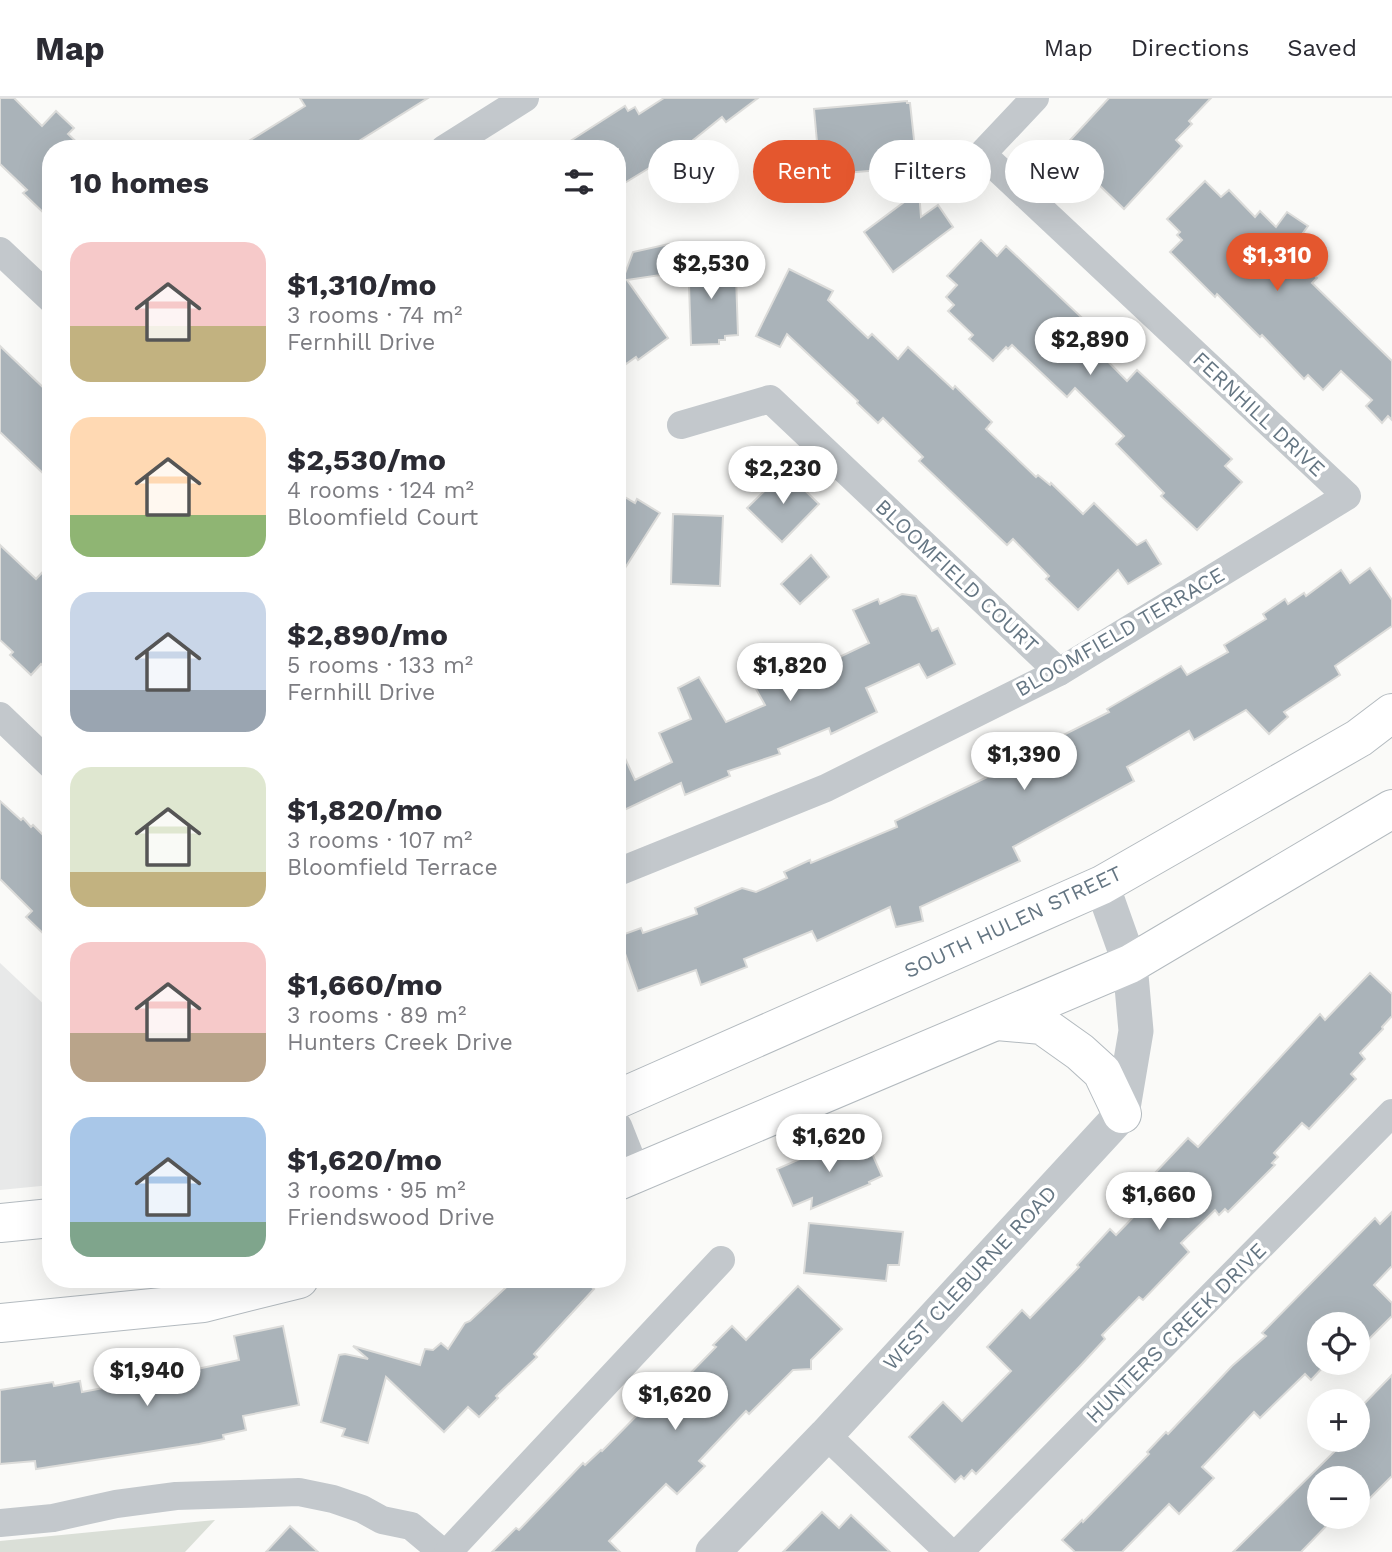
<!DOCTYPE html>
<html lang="en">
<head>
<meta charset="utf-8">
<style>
	body { margin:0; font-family:"Work Sans",sans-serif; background:#f7f7f7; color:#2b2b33; height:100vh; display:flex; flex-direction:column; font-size:26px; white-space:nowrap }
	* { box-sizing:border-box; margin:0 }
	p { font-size:23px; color:#7c7c81 }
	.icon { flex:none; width:38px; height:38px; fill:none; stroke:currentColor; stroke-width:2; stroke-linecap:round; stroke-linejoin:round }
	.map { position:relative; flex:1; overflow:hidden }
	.side { position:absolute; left:42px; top:42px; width:584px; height:1148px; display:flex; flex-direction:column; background:#fff; border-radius:28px; box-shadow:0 7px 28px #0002 }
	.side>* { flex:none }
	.banner { position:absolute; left:648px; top:42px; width:639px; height:63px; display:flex; gap:14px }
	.fabs { position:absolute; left:1307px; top:1214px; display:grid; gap:14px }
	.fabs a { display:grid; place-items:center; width:63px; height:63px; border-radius:50%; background:#fff; box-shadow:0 7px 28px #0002; font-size:35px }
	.price { position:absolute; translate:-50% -60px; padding:0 16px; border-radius:24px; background:#fff; color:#222; font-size:23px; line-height:46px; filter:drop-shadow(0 2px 4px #0008) }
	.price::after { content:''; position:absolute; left:50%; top:42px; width:21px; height:16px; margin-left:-10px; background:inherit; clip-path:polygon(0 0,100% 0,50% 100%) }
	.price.active { background:#e4572e; color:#fff }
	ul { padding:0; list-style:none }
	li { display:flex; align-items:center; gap:21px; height:175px; padding:0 28px }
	li span { display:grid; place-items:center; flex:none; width:196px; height:140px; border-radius:21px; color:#555 }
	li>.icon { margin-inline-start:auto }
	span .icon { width:84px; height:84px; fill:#fffc; stroke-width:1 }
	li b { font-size:30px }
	h2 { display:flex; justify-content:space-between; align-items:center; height:84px; padding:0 28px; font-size:30px }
	.pill { padding:0 24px; border-radius:32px; background:#fff; box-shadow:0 7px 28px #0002; font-size:24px; line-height:63px }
	.pill.active { background:#e4572e; color:#fff }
	header { display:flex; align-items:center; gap:42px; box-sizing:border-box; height:98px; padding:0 35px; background:#fff; border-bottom:2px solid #e1e1e2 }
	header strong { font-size:33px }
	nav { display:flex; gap:38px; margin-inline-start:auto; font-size:24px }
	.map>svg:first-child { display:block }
	.built { fill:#e8e9e9 }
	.green { fill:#dadfd7 }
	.building { fill:#aab3b9; stroke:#dcdcda; stroke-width:2 }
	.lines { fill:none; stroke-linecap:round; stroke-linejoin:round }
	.secondary-casing { stroke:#b3babf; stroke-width:40 }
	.minor { stroke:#c3c8cc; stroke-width:28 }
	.tertiary { stroke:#c3c8cc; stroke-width:35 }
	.secondary { stroke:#fff; stroke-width:38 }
	.labels { text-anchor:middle; stroke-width:7; stroke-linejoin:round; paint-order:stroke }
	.street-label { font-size:21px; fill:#657683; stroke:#fff }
</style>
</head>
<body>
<header>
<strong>Map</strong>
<nav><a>Map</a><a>Directions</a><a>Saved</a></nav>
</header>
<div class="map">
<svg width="1392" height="1454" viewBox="0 0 1392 1454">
	<rect width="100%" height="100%" fill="#fafaf8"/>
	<polygon class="built" points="0,865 51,913 51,1087 0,1092"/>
	<polygon class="green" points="215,1422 185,1454 0,1454 0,1443"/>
	<g class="building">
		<polygon points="0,0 14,0 42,28 56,13 74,30 68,36 84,51 51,51 51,122 23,95 27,92 0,66"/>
		<polygon points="300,0 428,0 346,51 236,51 305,8"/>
		<polygon points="664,0 758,0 726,24 722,19 687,47 618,89 618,51 558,51 625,8 628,13 635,9 639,16"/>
		<polygon points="1109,0 1211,0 1189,23 1192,26 1176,42 1182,48 1124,111 1062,51"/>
		<polygon points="907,3 907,5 910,5 917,69 820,77 814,11"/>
		<polygon points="1205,83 1221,99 1229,92 1255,119 1260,113 1276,129 1287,114 1308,128 1290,153 1317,180 1312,185 1392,263 1392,322 1388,318 1382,325 1366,308 1372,302 1341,273 1323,292 1308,277 1304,281 1262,237 1260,239 1217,196 1215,199 1170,154 1182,142 1177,137 1180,134 1167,121"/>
		<polygon points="919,93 921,119 938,107 953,129 893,174 864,134"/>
		<polygon points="981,142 997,158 1006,148 1097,234 1088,243 1127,283 1137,272 1232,361 1225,368 1242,384 1197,432 1161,398 1164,395 1116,346 1124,338 1075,290 1067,299 1012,247 1008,251 1006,249 993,263 969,241 973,237 948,213 954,207 946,199 957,187 947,178"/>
		<polygon points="669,146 674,175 627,182 668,240 638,262 636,259 626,266 618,253 618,169 624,178 633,154"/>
		<polygon points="721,156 722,179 736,178 738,237 725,238 725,242 719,242 719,246 691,247 688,157"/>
		<polygon points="789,171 833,193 828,202 868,240 872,236 898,261 908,249 953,291 955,288 992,324 986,331 1036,379 1038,377 1050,387 1051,385 1083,416 1094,405 1137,447 1146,442 1161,466 1128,486 1118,472 1078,512 1046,481 1049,478 1013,441 1007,447 919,363 923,359 883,320 878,325 857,305 858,303 787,236 780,249 756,238"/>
		<polygon points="0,248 51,297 51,383 0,334"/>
		<polygon points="785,373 819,406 782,444 747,410"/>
		<polygon points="618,395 635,405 637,401 660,415 618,481"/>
		<polygon points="673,416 723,418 720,488 671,486"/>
		<polygon points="0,447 36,481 51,465 51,575 41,566 31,577 10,557 13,554 0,542"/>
		<polygon points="811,457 829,479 800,506 781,486"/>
		<polygon points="1370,470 1392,502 1392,528 1335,568 1340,577 1284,614 1288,619 1269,636 1246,612 1194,642 1189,633 1127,669 1134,683 1013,749 1020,763 920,809 923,823 896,829 890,809 817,843 812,833 744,861 747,869 701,887 696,872 638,893 619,838 641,830 643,835 697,816 695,810 742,790 756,794 787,780 784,774 810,762 811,765 897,729 895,723 1002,672 1000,669 1109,614 1107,611 1181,568 1187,577 1228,554 1224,547 1266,521 1263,516 1285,501 1288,506 1304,495 1306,498 1341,472 1350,485"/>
		<polygon points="902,496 916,498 932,533 938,530 955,566 927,580 919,566 866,590 877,614 831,636 829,630 778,651 780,656 728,673 730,678 685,697 681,685 618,715 618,645 635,682 672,664 659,635 691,621 678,590 699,579 726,624 765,607 751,582 757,578 748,562 769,551 789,583 869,545 853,512 878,501 880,506"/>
		<polygon points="0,703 21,722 23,720 31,729 33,727 51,745 51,843 26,819 32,813 0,781"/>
		<polygon points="1370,875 1392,896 1392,918 1382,929 1383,931 1360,955 1365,961 1351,976 1356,981 1309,1031 1302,1025 1274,1055 1278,1059 1272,1065 1275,1067 1228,1114 1225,1111 1219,1117 1215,1112 1181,1145 1189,1154 1143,1202 1139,1199 1102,1237 1105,1241 1080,1268 976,1376 972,1372 964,1381 961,1378 955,1384 909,1339 943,1304 962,1323 1011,1273 987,1249 1022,1212 1030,1220 1079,1169 1077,1167 1110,1131 1116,1137 1165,1086 1154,1076 1188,1040 1198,1049 1320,916 1325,922"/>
		<polygon points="850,1039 859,1058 871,1053 882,1078 869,1084 870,1086 811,1111 812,1100 793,1108 777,1071"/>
		<polygon points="1392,1114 1392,1168 1374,1187 1392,1205 1392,1218 1364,1246 1358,1240 1358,1227 1320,1227 1320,1265 1327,1265 1311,1282 1305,1276 1260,1320 1254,1314 1202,1369 1214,1380 1179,1416 1169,1406 1122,1454 1075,1454 1062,1442 1082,1422 1083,1424 1149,1356 1147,1354 1166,1334 1168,1336 1232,1268 1266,1238 1262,1235 1375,1120 1380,1126"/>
		<polygon points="809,1125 903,1134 899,1167 888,1167 886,1183 804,1175"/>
		<polygon points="515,1181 583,1181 594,1191 534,1256 537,1259 496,1298 498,1300 479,1319 468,1309 444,1334 386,1279 368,1345 342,1338 345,1331 321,1324 339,1257 345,1256 368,1261 353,1248 420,1267 425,1251 433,1252 441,1245 448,1251 465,1225 470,1223"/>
		<polygon points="798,1188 842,1231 811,1262 811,1271 793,1272 749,1316 746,1313 699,1363 705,1368 677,1396 666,1386 609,1443 620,1454 492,1454 516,1430 519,1432 583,1365 585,1367 601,1352 602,1353 650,1304 646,1300 665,1280 676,1290 716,1249 713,1247 732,1228 746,1242"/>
		<polygon points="283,1228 299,1307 243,1318 246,1332 223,1337 224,1341 199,1346 36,1371 35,1363 0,1366 0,1292 53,1284 54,1288 80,1283 82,1294 124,1286 122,1276 129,1274 172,1266 174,1276 239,1262 234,1238"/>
		<polygon points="1392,1277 1392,1378 1358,1412 1358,1381 1320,1381 1320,1419 1335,1419 1301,1454 1233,1454 1346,1342 1358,1342 1358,1312"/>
		<polygon points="822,1414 839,1430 851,1417 890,1454 783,1454"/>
		<polygon points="290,1428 318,1454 266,1454"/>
	</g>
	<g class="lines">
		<defs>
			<g id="secondary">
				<polyline points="997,923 1042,927 1080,954 1102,974 1122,1016"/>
				<polyline points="618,1001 1102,787 1359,640 1392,615"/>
				<polyline points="618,1083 1130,866 1392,711"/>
				<polyline points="0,1125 51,1120"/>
				<polyline points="0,1225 203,1205 299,1181"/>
			</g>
		</defs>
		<use href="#secondary" class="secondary-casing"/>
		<g class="minor">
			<polyline points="444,51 525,0"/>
			<polyline points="0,153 51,201"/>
			<polyline points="681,327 770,301 1059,574"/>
			<polyline points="0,618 51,667"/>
			<polyline points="618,774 826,690 1059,574 1347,398 982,56 1035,0"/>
			<polyline points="618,1028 637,1076"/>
			<polyline points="826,1337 949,1454"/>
			<polyline points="0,1425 53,1420 116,1406 176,1398 299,1394 333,1401 362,1411 382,1422 411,1428 442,1454"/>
			<polyline points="448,1454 721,1162"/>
			<polyline points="959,1454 1392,1015"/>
		</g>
		<polyline class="tertiary" points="713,1454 826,1337 1122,1016 1136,933 1130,866 1102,787"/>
		<use href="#secondary" class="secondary"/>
	</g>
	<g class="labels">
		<g class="street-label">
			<text transform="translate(1259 316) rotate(43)" y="7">FERNHILL DRIVE</text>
			<text transform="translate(957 478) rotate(43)" y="7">BLOOMFIELD COURT</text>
			<text transform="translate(1120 534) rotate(-30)" y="7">BLOOMFIELD TERRACE</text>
			<text transform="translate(1013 824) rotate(-25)" y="7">SOUTH HULEN STREET</text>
			<text transform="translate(970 1180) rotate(-47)" y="7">WEST CLEBURNE ROAD</text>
			<text transform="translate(1176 1235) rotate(-45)" y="7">HUNTERS CREEK DRIVE</text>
		</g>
	</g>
</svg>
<div class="fabs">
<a><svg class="icon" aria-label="locate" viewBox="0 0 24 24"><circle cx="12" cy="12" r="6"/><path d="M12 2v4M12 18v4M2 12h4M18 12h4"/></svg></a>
<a>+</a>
<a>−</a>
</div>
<b class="price active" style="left:1277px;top:195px">$1,310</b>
<b class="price" style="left:711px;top:203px">$2,530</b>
<b class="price" style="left:1090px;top:279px">$2,890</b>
<b class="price" style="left:783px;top:408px">$2,230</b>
<b class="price" style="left:790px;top:605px">$1,820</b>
<b class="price" style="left:1024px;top:694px">$1,390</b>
<b class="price" style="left:829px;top:1076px">$1,620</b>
<b class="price" style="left:1159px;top:1134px">$1,660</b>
<b class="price" style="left:147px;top:1310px">$1,940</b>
<b class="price" style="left:675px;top:1334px">$1,620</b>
<div class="banner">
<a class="pill">Buy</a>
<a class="pill active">Rent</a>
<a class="pill">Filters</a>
<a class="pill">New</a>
</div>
<section class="side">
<h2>10 homes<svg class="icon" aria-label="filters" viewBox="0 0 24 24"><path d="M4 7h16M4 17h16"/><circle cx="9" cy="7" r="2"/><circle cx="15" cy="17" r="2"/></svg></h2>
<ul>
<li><span style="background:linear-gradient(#f6c9c9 60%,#c2b280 0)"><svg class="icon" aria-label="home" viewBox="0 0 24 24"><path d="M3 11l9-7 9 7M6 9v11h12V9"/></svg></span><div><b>$1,310/mo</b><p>3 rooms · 74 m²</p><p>Fernhill Drive</p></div></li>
<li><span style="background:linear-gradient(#ffd9b3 70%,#8fb573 0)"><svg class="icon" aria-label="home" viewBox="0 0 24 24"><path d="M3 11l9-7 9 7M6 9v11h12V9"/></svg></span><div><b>$2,530/mo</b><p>4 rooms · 124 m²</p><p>Bloomfield Court</p></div></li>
<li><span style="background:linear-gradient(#c9d6e8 70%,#9aa5b1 0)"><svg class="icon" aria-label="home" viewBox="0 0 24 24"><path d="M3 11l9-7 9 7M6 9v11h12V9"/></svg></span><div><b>$2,890/mo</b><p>5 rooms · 133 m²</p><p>Fernhill Drive</p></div></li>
<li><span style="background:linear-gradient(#dfe7d0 75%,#c2b280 0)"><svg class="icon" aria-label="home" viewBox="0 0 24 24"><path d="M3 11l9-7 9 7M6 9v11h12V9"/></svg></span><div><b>$1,820/mo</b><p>3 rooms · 107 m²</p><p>Bloomfield Terrace</p></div></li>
<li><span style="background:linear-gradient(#f6c9c9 65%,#b9a48a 0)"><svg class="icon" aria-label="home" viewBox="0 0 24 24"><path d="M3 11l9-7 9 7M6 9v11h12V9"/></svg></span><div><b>$1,660/mo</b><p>3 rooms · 89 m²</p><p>Hunters Creek Drive</p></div></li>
<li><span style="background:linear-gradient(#a9c7e8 75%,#7fa58c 0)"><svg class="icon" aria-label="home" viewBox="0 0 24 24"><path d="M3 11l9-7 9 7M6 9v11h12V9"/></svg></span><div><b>$1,620/mo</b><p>3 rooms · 95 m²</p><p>Friendswood Drive</p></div></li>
</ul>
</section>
</div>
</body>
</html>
